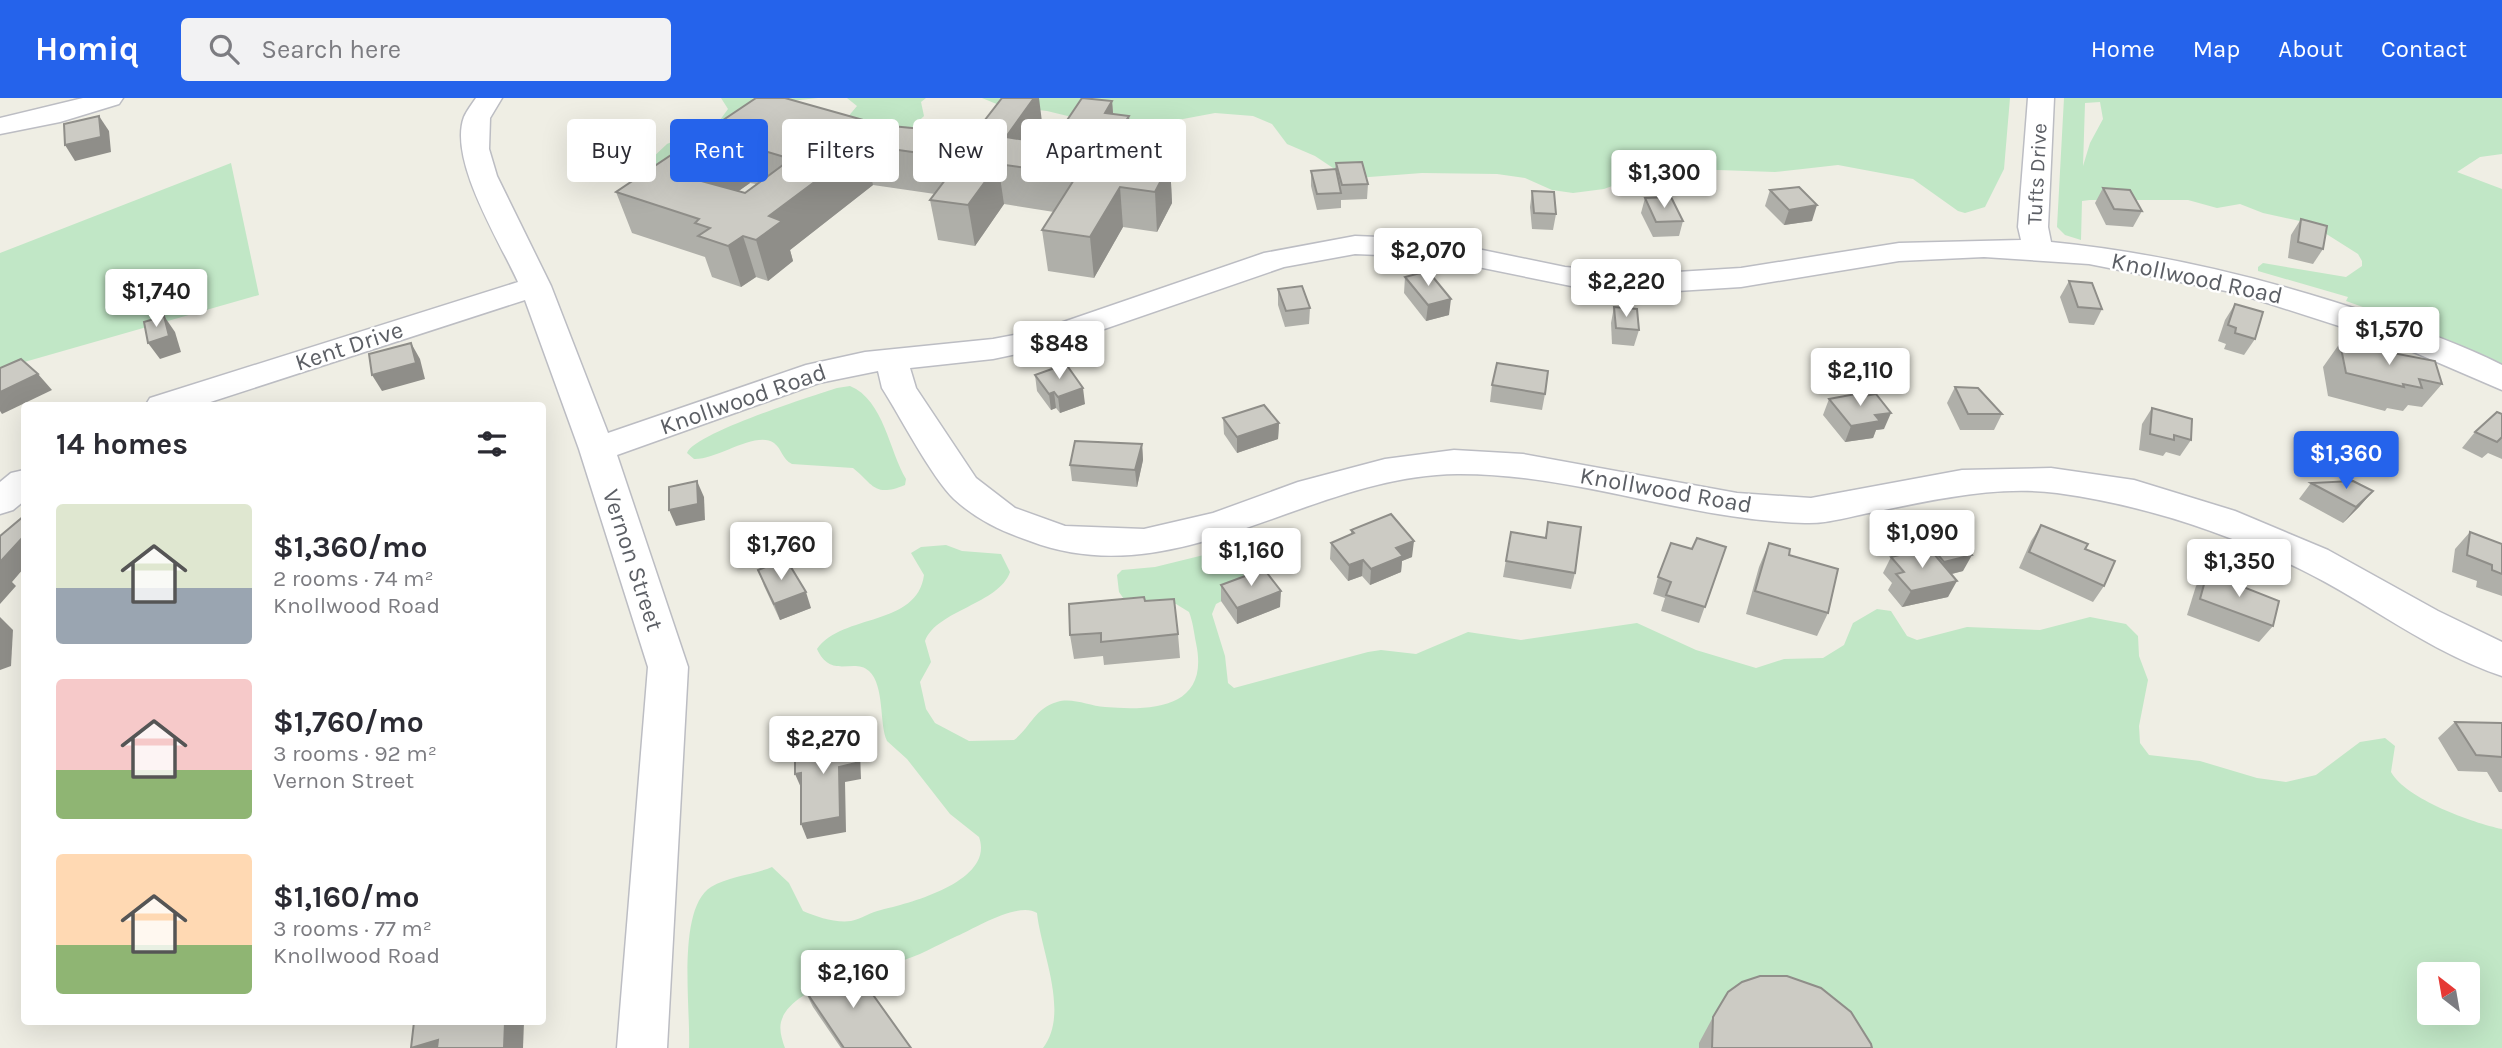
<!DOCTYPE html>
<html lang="en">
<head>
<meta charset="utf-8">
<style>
	body { margin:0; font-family:Karla,sans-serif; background:#f2f2f3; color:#2b2b33; height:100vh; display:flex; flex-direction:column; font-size:26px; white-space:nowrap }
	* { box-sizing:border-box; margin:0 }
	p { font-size:23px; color:#7c7c81 }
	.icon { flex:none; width:38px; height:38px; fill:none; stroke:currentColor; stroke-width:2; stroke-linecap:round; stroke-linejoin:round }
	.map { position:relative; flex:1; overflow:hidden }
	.sheet { position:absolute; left:21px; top:304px; width:525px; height:623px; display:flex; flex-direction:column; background:#fff; border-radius:7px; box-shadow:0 7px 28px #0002 }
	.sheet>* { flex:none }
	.guide { position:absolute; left:567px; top:21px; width:665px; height:63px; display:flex; gap:14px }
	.needle { width:46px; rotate:329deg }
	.fabs { position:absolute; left:2417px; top:864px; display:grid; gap:14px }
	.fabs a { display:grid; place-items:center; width:63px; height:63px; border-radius:7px; background:#fff; box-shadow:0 7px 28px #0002; font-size:35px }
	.price { position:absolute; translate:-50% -60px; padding:0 16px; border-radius:7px; background:#fff; color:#222; font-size:23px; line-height:46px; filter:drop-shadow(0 2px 4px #0008) }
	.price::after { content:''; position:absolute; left:50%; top:42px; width:21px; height:16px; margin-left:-10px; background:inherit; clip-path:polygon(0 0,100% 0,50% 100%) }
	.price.active { background:#2563eb; color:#fff }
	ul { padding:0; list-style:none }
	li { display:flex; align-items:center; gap:21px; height:175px; padding:0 35px }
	li span { display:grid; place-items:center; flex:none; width:196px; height:140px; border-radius:7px; color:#555 }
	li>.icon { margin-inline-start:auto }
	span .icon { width:84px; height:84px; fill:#fffc; stroke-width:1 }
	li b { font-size:30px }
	h2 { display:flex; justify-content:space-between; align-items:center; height:84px; padding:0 35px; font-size:30px }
	.chip { padding:0 24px; border-radius:7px; background:#fff; box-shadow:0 7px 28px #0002; font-size:24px; line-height:63px }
	.chip.active { background:#2563eb; color:#fff }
	header { display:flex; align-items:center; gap:42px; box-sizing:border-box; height:98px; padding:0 35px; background:#2563eb; color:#fff }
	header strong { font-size:33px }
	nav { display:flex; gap:38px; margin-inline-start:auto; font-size:24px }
	.search { width:490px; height:63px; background:#f2f2f3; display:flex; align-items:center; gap:18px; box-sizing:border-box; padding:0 24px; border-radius:7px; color:#7c7c81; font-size:26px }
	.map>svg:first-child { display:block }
	.green { fill:#c1e7c6; fill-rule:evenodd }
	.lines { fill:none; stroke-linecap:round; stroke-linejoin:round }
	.minor-casing { stroke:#bcbdc3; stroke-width:3 }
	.minor { fill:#fff; fill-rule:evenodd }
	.wall { fill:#afafa9; fill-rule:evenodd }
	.shaded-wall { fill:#8f8e89 }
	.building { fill:#cccbc4; stroke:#8f8e89; stroke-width:2; fill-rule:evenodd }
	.labels { text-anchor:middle; stroke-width:5; stroke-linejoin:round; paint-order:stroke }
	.far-street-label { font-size:21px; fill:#5c5f65; stroke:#fff }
	.street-label { font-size:24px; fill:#5c5f65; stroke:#fff }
</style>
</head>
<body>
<header>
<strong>Homiq</strong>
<div class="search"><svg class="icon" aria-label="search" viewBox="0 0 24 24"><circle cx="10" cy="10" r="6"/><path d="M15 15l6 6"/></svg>Search here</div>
<nav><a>Home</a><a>Map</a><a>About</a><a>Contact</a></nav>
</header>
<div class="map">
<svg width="2502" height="950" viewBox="0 0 2502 950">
	<rect width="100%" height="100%" fill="#efeee4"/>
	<g class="green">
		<polygon points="721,0 818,0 781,4 645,76 650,68 649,63 667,46 720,22 728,11"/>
		<polygon points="847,0 926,0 921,4 924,18 903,38 847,20 857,8"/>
		<polygon points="982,0 2010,0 2004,71 1985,109 1965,115 1958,113 1913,81 1838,67 1775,74 1661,70 1604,91 1573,95 1552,92 1525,80 1497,76 1422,75 1356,80 1345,78 1315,58 1287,46 1272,26 1253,18 1215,15 1135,30 1113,29 1047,13 999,7"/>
		<path d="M2064 0H2502V56L2480 59 2457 74 2502 91V273L2413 227 2346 203 2348 199 2258 173V169L2263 165 2346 179 2362 168V163L2358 156 2309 125 2263 115 2240 106 2217 110 2188 102H2090L2082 103 2081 142 2065 137 2057 129ZM2100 4 2103 21 2090 45 2083 68 2085 5Z"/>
		<polygon points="231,65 259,197 0,271 0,155"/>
		<path d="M850 288C884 302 889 353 906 381L905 387C874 400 873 386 853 370L792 366C782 361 782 351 774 345 756 332 717 362 694 361L687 355C695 335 812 298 837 290Z"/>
		<path d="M946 447 962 453 1001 456 1010 474C999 506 937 512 925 543L931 564 920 584 926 611 935 625 969 643 1014 642C1030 630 1035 610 1057 604 1072 599 1089 608 1105 609 1154 613 1210 610 1196 545 1194 535 1193 524 1189 514L1176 506 1126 504 1119 494 1117 477 1122 472 1155 469 1216 454 1232 458 1247 483 1237 495 1216 506 1212 516 1225 558 1228 585 1234 590 1368 554 1381 552 1416 556 1468 534 1521 542 1637 525 1696 552 1756 570 1784 561 1823 560 1844 547 1853 525 1877 511 1891 513 1907 538 1917 542 1967 529 2040 532 2090 519 2126 526 2138 538 2139 558 2148 582 2139 628 2140 645 2149 657 2200 663 2257 680 2286 684 2316 677 2360 644 2385 640 2395 648 2391 674C2406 701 2473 725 2502 731V950H1043C1070 915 1041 854 1037 815 1019 803 975 830 957 838 937 847 918 859 897 864 867 872 790 889 781 924 779 932 782 942 785 950H689C691 913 676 811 711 789 729 778 753 777 772 769L789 785 803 813C817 819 835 825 851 823 861 821 871 814 881 812 911 805 995 783 979 739L950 716 907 661 887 643C879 626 885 588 869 573 854 559 831 582 817 551 843 515 917 529 924 477L911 455 921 449ZM2429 877H2468V915H2429Z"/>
	</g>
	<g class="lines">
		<defs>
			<g id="minor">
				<polygon points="83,0 123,0 119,6 60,24 0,36 0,20"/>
				<path d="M476 0H502L490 20 489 51 497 78 551 188 608 335 806 267 865 254 993 241 1040 232 1264 155 1355 138 1429 141 1565 169 1645 176 1741 170 1899 145 2021 142 2018 129 2028 0H2054L2048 129 2051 144C2163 155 2272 182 2378 218 2420 232 2463 247 2502 267V292L2395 246 2236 195 2089 166 1984 159 1899 163 1741 189 1661 194 1581 190 1429 159 1355 156 1284 169 1055 248 993 261 910 270 916 290 976 380 1015 410 1065 428 1144 431 1213 415 1298 384 1385 361 1454 352 1523 356 1737 395 1811 400 1962 372 2051 370 2134 382 2235 413 2328 452 2438 513 2502 544V578C2429 554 2368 504 2300 471 2223 433 2143 407 2057 395 1996 387 1933 402 1874 414 1852 418 1827 426 1805 425 1687 422 1574 375 1457 376 1310 377 1177 499 1030 443 1001 433 977 422 954 401 932 380 900 318 882 290L878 273 819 285 617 357 688 569 667 950H617L648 569 579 351 525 202 198 308H145L150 300 518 184C500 144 448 62 464 19 467 12 472 6 476 0Z"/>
				<polygon points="24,372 24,403 13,412 0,416 0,384 11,375"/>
			</g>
		</defs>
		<use href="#minor" class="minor-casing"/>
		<use href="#minor" class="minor"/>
	</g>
	<g class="wall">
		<path d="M756 0 881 27 974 36 1043 32 1036 44 1051 46 1112 3 1113 16 1129 18 1132 58 1131 60 1170 65 1172 105 1157 134 1123 129 1094 180 1048 173 1042 132 1054 114 1004 106 975 148 938 142 930 102 935 96 873 87 790 152 793 163 768 183 756 179 741 189 712 179 705 159 632 135 616 94ZM750 85 756 86 745 95 738 93Z"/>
		<polygon points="1336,65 1368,86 1367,101 1341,102 1341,110 1317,112 1311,88 1311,73 1335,71"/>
		<polygon points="2103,90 2142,113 2133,129 2106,127 2095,105"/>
		<polygon points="1770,92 1812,123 1784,127 1765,108"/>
		<polygon points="1532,93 1556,116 1553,132 1532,131 1530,109"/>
		<polygon points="1645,100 1683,123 1679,138 1653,139 1641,115"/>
		<polygon points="2301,121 2323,151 2313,166 2288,160 2291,137"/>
		<polygon points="1405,179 1449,217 1426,223 1404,195"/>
		<polygon points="2069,183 2102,211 2094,227 2069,225 2060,199"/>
		<polygon points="1278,191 1310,210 1309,226 1285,229 1278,207"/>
		<polygon points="2235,206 2255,241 2244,257 2224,251 2226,246 2218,243 2225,222"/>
		<polygon points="1614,209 1639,232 1634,248 1612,246 1611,225"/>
		<polygon points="2340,245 2442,286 2422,309 2408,307 2403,313 2387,310 2385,313 2328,298 2323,269"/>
		<polygon points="1035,277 1085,306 1060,315 1056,310 1051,312 1037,293"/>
		<polygon points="1492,287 1545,296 1542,312 1490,304"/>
		<polygon points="1955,289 2002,316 1994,332 1960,332 1947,305"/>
		<polygon points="1829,301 1884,331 1876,332 1873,340 1845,344 1823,317"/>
		<polygon points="2152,310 2191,342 2180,358 2166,354 2163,358 2139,352 2142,326"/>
		<polygon points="2502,316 2502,361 2488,355 2482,360 2462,350 2475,334"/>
		<polygon points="1223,320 1279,325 1278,341 1237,355 1224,336"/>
		<polygon points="1142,346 1143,362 1137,389 1072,383 1070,367"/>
		<polygon points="2311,385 2373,393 2359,409 2343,425 2299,401"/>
		<polygon points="1548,424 1575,475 1571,491 1503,479 1511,434 1545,440"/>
		<polygon points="2041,427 2085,451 2104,488 2093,504 2019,470 2031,443"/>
		<polygon points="1351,432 1412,459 1402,463 1401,474 1370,487 1362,478 1348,483 1330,461 1331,445 1351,437"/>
		<polygon points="2470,434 2502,446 2502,498 2476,489 2477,483 2452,474 2455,451"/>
		<polygon points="1769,445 1789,457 1828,515 1817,538 1746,516 1759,469"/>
		<polygon points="1928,445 1963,473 1952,476 1948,499 1902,509 1888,492 1892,485 1883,475 1891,459 1925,451"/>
		<polygon points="1726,449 1699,525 1661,513 1665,500 1653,496 1658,479 1692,451"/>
		<polygon points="758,472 811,510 780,522 764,488"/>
		<polygon points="2208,472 2238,487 2273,528 2259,544 2187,517 2196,488"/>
		<polygon points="1221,487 1280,509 1237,526 1221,503"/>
		<polygon points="1145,503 1178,536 1180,560 1104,567 1103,558 1074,561 1070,537"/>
		<polygon points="2455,624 2502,625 2502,694 2499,694 2487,674 2458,673 2438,640"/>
		<polygon points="803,889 911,950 841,950 813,909"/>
		<polygon points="1713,919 1872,950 1699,950 1699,945"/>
	</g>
	<g class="shaded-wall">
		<polygon points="1034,0 1039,0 1043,32 1018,69 1006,39"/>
		<polygon points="1112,3 1115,40 1129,18 1132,58 1108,96 1105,56 1105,15"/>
		<polygon points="99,18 109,33 111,54 75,63 65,47"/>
		<polygon points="738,45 750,85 701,120 687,79"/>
		<polygon points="864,47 873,87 790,152 793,163 768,183 756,142 769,118"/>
		<polygon points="1170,65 1172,105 1157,134 1155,94"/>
		<polygon points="998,66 1004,106 975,148 968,107"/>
		<polygon points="1120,89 1123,129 1094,180 1090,139"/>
		<polygon points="1817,107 1812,123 1784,127 1789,112"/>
		<polygon points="743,138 756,179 741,189 728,148"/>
		<polygon points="1451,201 1449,217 1426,223 1428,207"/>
		<polygon points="164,218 175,234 181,254 160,261 148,245"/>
		<polygon points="411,245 420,261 425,281 382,293 372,277"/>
		<polygon points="38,276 52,292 2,316 0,313 0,294"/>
		<polygon points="1083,290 1085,306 1060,315 1058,299"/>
		<polygon points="1054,294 1056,310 1051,312 1049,296"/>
		<polygon points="1891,315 1884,331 1876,332 1873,340 1845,344 1851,328 1875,317"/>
		<polygon points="1279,325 1278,341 1237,355 1237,339"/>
		<polygon points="1142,346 1143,362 1137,389 1135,372"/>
		<polygon points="697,383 704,399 705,422 676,428 669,412"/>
		<polygon points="2373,393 2359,409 2343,425 2356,409"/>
		<polygon points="24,438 24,470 12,484 16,488 0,506 0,464"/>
		<polygon points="1414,443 1412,459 1402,463 1401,474 1370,487 1371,471 1396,450"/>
		<polygon points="1972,457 1963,473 1935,480 1944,464"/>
		<polygon points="1363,462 1362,478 1348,483 1349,467"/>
		<polygon points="1957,483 1948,499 1902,509 1911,493"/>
		<polygon points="1281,493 1280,509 1237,526 1237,510"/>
		<polygon points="806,494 811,510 780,522 774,506"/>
		<polygon points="0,519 13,532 11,568 0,572"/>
		<polygon points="855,637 860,653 861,681 845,684 846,734 807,741 801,726 839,669"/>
		<polygon points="801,675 802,692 795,676"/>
		<polygon points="505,924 524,924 523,950 504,950"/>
		<polygon points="438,942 446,950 411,950"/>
	</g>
	<g class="building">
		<path d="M756 0H785L881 27 974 36 1002 0H1034L1006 39 1051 46 1082 0 1112 3 1105 15 1129 18 1105 56 1170 65 1155 94 1120 89 1090 139 1042 132 1077 77 998 66 968 107 930 102 961 61 864 47 769 118 782 123 756 142 743 138 728 148 698 138 710 130 695 125 699 121 616 94ZM738 45 791 61 745 95 687 79Z"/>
		<polygon points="99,18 101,39 65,47 64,26"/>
		<polygon points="1362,64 1368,86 1342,87 1336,65"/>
		<polygon points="1336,71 1341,95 1317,96 1311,73"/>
		<polygon points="1799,89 1817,107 1789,112 1770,92"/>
		<polygon points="2103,90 2130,92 2142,113 2114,111"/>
		<polygon points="1532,93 1554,94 1556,116 1534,115"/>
		<polygon points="1671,99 1683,123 1656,124 1645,100"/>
		<polygon points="2301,121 2327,128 2323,151 2298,144"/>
		<polygon points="1428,173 1451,201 1428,207 1405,179"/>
		<polygon points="2069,183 2092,185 2102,211 2078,209"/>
		<polygon points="1302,188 1310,210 1286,213 1278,191"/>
		<polygon points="2235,206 2263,214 2255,241 2235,235 2236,230 2228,227"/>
		<polygon points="1614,209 1637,211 1639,232 1616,230"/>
		<polygon points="164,218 169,238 148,245 144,224"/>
		<polygon points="411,245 416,265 372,277 369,256"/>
		<polygon points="2340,245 2435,263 2442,286 2419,281 2422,290 2403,286 2404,289 2346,275"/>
		<polygon points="21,261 38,276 0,294 0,270"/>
		<polygon points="1497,265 1548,273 1545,296 1492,287"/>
		<polygon points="1066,266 1083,290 1058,299 1054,294 1049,296 1035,277"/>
		<polygon points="1955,289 1978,290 2002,316 1968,316"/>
		<polygon points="1861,295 1864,298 1876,296 1891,315 1875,317 1880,323 1851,328 1829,301"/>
		<polygon points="1264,307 1279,325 1237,339 1223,320"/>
		<polygon points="2152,310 2192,321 2191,342 2174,337 2174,342 2150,336"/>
		<polygon points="2497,314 2502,316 2502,339 2497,344 2475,334"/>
		<polygon points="1075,343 1142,346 1135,372 1070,367"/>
		<polygon points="697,383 698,406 669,412 669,389"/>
		<polygon points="2353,383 2373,393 2356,409 2311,385"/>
		<polygon points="1391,416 1414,443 1396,450 1403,458 1371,471 1363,462 1349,467 1331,445 1354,435 1351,432"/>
		<polygon points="24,418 24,438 0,464 0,438"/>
		<polygon points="1548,424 1581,429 1575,475 1506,463 1511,434 1546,440"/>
		<polygon points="2041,427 2088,446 2085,451 2115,463 2104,488 2029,454"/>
		<polygon points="2470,434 2502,446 2502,476 2492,472 2492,467 2467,457"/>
		<polygon points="1956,439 1972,457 1944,464 1928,445"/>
		<polygon points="1697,440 1726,449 1705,509 1666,497 1671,484 1658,479 1671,445 1692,451"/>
		<polygon points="1769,445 1790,451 1789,457 1838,471 1828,515 1755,493"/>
		<polygon points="1929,450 1957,483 1911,493 1896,476 1904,474 1891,459"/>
		<polygon points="786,461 806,494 774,506 758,472"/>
		<polygon points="1264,471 1281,493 1237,510 1221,487"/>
		<polygon points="2208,472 2239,484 2238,487 2279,503 2273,528 2200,501"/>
		<polygon points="1144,499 1145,503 1174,501 1178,536 1101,544 1101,535 1070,537 1069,506"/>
		<polygon points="2455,624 2502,625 2502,659 2476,657"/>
		<polygon points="855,637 856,665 839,669 840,719 801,726 801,675 795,676 795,647"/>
		<polygon points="846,859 911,950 844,950 803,889"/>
		<polygon points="1760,878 1787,878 1821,890 1851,914 1871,946 1872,950 1712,950 1713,919 1728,894 1742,884"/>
		<polygon points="414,924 505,924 504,950 437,950 438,942 411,950"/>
	</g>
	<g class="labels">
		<g class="far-street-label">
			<text transform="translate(2037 76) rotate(-87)" y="7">Tufts Drive</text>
		</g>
		<g class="street-label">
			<text transform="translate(2197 180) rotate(12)" y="8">Knollwood Road</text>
			<text transform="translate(349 248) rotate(-18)" y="8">Kent Drive</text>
			<text transform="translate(743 301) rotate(-19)" y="8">Knollwood Road</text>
			<text transform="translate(1666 392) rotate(10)" y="8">Knollwood Road</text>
			<text transform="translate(633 462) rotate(72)" y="8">Vernon Street</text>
		</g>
	</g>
</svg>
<div class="fabs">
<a><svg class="needle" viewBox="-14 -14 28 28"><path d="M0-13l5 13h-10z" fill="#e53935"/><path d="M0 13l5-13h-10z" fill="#7c7c81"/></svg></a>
</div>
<b class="price" style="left:1664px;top:112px">$1,300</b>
<b class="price" style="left:1428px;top:190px">$2,070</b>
<b class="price" style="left:1626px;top:221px">$2,220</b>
<b class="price" style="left:156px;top:231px">$1,740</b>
<b class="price" style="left:2389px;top:269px">$1,570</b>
<b class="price" style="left:1059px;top:283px">$848</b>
<b class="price" style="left:1860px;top:310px">$2,110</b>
<b class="price active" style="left:2346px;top:393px">$1,360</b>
<b class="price" style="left:1922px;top:472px">$1,090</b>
<b class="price" style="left:781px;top:484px">$1,760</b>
<b class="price" style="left:1251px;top:490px">$1,160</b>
<b class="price" style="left:2239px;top:501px">$1,350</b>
<b class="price" style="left:823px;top:678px">$2,270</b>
<b class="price" style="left:853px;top:912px">$2,160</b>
<div class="guide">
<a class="chip">Buy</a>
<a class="chip active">Rent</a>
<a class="chip">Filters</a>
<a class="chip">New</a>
<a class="chip">Apartment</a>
</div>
<section class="sheet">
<h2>14 homes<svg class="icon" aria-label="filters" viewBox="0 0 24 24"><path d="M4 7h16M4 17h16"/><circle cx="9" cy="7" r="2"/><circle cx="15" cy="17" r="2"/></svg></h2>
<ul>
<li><span style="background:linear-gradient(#dfe7d0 60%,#9aa5b1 0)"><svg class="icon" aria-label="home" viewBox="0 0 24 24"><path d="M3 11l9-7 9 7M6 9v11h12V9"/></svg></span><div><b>$1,360/mo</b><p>2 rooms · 74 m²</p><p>Knollwood Road</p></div></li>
<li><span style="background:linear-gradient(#f6c9c9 65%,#8fb573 0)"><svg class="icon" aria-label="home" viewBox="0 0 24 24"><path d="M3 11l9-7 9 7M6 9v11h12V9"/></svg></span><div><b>$1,760/mo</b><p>3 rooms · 92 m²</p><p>Vernon Street</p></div></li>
<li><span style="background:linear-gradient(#ffd9b3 65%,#8fb573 0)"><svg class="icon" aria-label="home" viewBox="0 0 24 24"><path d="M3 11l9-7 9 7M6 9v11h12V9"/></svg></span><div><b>$1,160/mo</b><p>3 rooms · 77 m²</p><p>Knollwood Road</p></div></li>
</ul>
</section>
</div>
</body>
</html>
